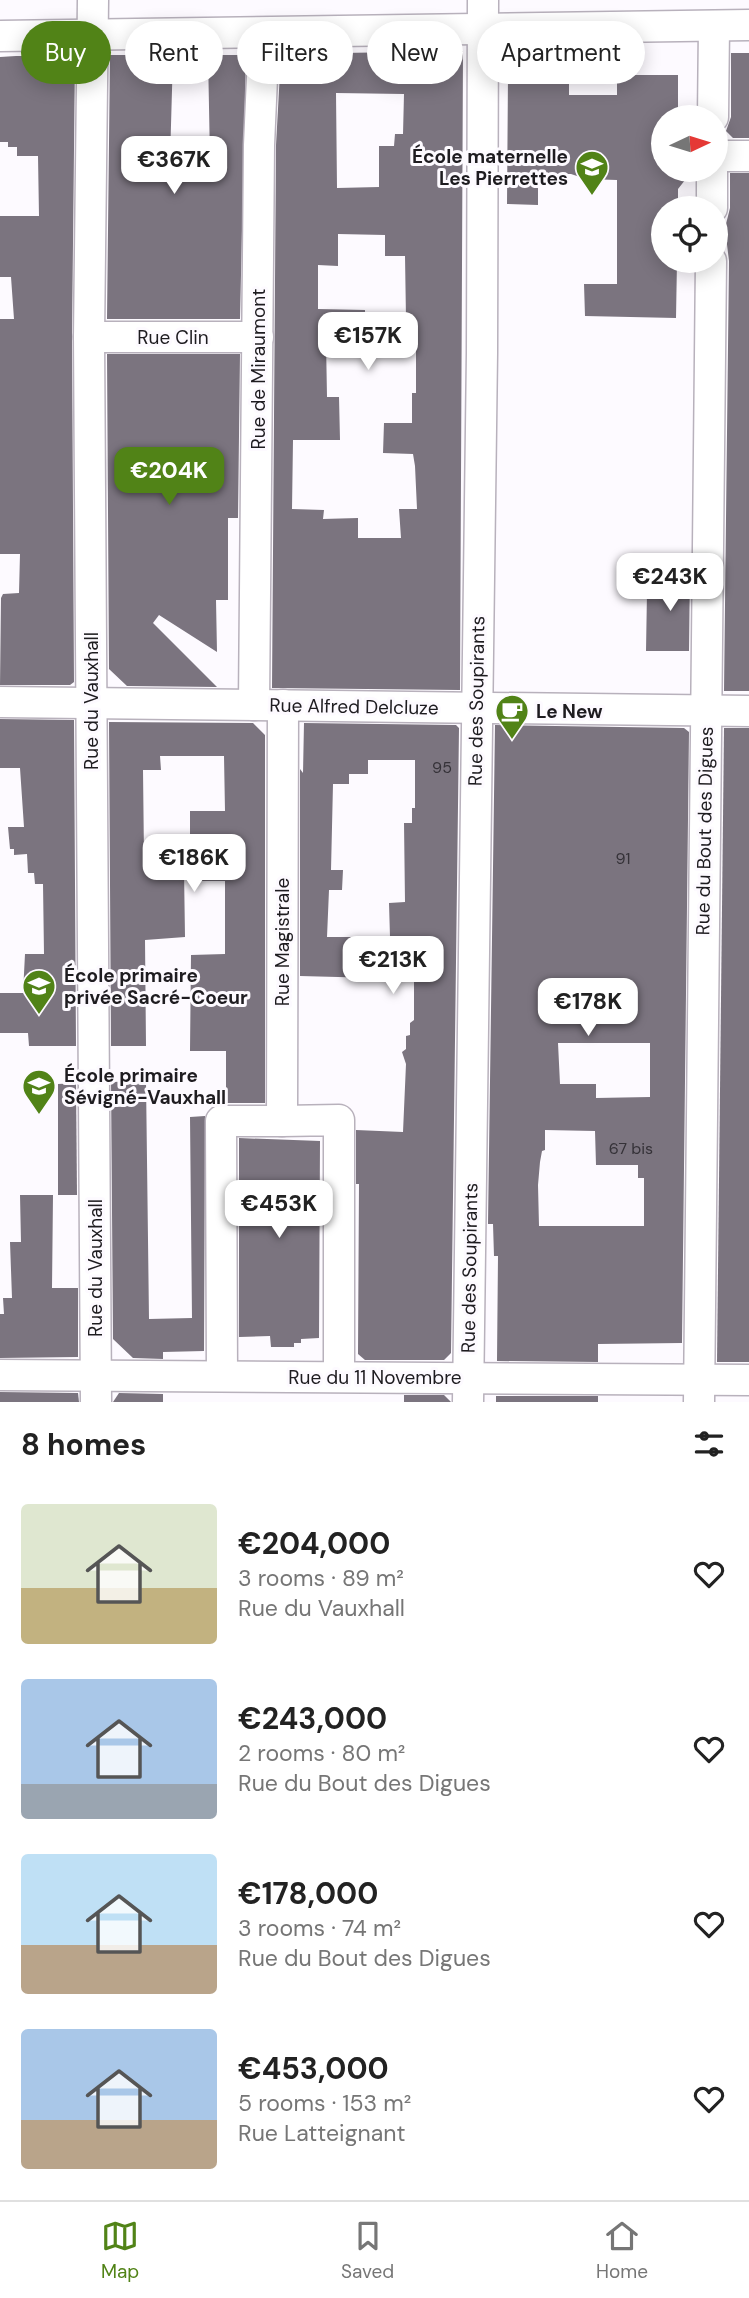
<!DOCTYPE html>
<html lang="en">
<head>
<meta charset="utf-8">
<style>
	body { margin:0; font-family:"DM Sans",sans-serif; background:#f6f6f6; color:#222; height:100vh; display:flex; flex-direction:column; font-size:26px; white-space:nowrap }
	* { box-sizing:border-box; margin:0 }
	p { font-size:23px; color:#767676 }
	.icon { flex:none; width:38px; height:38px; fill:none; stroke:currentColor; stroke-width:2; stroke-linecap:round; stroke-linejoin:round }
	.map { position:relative; height:1402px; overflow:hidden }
	.drawer { display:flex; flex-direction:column; background:#fff; flex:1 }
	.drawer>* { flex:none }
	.guide { position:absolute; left:21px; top:21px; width:707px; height:63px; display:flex; gap:14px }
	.needle { width:46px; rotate:86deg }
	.buttons { position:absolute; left:651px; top:105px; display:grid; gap:14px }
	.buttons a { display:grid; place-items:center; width:77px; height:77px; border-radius:50%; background:#fff; box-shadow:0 4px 18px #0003; font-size:35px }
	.price { position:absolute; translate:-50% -60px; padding:0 16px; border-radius:14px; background:#fff; color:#222; font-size:23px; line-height:46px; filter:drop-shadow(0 2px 4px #0008) }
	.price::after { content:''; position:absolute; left:50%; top:42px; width:21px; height:16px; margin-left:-10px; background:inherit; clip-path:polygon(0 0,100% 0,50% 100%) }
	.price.on { background:#518317; color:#fff }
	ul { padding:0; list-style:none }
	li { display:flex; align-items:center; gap:21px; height:175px; padding:0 21px }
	li span { display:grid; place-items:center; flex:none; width:196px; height:140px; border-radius:7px; color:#555 }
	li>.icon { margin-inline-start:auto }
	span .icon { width:84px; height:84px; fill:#fffc; stroke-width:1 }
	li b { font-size:30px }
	h2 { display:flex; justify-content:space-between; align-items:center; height:84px; padding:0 21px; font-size:30px }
	.chip { padding:0 24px; border-radius:32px; background:#fff; box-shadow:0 4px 18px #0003; font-size:24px; line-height:63px }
	.chip.on { background:#518317; color:#fff }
	.dock { display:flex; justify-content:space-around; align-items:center; height:98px; border-top:2px solid #e0e0e0; background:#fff; font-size:19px; color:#767676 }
	.dock a { display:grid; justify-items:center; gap:4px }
	.dock .on { color:#518317 }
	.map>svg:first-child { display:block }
	.building { fill:#7b747f; fill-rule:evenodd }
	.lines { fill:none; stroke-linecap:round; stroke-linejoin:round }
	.minor-casing { stroke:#b8b1bc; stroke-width:33 }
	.minor { stroke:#fff; stroke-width:30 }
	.labels { text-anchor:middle; stroke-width:6; stroke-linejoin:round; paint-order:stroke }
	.number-label { font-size:16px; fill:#353238 }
	.poi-label { font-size:19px; font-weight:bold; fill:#1e1c20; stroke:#fdfaff; text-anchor:start }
	.street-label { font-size:19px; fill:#1e1c20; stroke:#fdfaff }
</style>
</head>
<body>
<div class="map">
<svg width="749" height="1402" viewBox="0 0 749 1402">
	<rect width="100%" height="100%" fill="#fdfaff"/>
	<g class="building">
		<path d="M463 51 460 690 272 688 276 145 281 54ZM336 93 404 94 403 134H395L394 146H379V187L337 188ZM338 234 385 235V256H405L406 319 416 320V393H412V423H384L383 453 413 454 415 466 417 509H399L401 538H358V518L323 519 324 510 292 509 293 440H340L339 397H327L326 341H365V310L318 309V265L338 266Z"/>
		<polygon points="731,53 749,53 749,138 733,138 726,131 731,117"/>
		<polygon points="110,55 173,55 170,160 210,159 208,55 246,55 240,319 107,319"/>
		<polygon points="16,56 75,56 72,337 74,682 70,685 0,685 1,598 3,594 19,593 20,554 0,554 0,319 14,319 11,277 0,277 0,216 39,216 38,156 17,156 17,147 8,147 8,142 0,142 0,57"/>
		<polygon points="508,74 569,74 569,95 617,95 617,75 678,75 678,117 663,117 663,170 693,170 678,189 678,208 663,208 663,261 677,261 676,318 585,316 584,284 617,284 617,180 586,179 571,174 538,174 538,205 507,204"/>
		<polygon points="730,173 749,173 749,691 724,691 729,261 725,228 730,208"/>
		<polygon points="107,354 240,354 238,518 228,518 228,600 216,600 217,652 159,615 153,623 217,687 127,686 109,669"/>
		<polygon points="662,568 690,568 689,651 646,651 647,592 662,591"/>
		<polygon points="0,719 74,720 76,1046 29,1046 28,1033 0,1033 0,993 23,993 25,954 44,954 43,884 35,884 34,873 28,873 27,854 14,855 14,849 10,849 8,827 24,827 20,768 0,768"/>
		<polygon points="109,722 253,723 265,735 265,1103 226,1103 226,1051 190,1051 191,955 225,954 225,881 190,881 190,811 225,811 224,756 160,756 161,770 143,770 144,857 153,870 184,870 185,937 145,940 146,1046 111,1046"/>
		<path d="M304 723 456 725 459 728 451 1353 444 1360H365L358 1354 359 1184H356V1130L403 1132 406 1064 402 1052 406 1049V1036L410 1035V1023L414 1020V979L300 976V769L303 773ZM368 760H415V808H412V823H404L405 902 389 903 390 937H327L329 890H342L343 870H331L333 784H349V774H368Z"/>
		<path d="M495 725 684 728 689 732 682 1343 598 1344V1362L497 1361 498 1256H494L493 1224H488ZM558 1043H650V1097L596 1098V1084H560ZM545 1130 595 1131 596 1165H638V1178H644V1226H539L538 1185 540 1162 542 1151 545 1150Z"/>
		<polygon points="724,728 749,728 749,1362 717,1362"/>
		<polygon points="146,1081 149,1319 192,1318 190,1117 205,1116 204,1351 163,1352 163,1359 133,1358 113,1339 111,1082"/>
		<polygon points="76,1083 77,1195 58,1195 58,1084"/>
		<polygon points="239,1138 320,1141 319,1338 301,1339 301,1343 294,1343 294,1347 271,1347 270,1336 239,1337"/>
		<polygon points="20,1195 53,1195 52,1288 78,1288 78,1357 0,1358 0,1314 4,1314 3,1298 12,1298 10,1242 21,1242"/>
		<polygon points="0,1392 78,1393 79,1402 0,1402"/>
		<polygon points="119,1393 163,1394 163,1402 113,1402"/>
		<polygon points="404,1395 444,1395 451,1402 404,1402"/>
		<rect x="496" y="1396" width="102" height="6"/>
	</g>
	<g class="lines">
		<defs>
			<g id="minor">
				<polyline points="93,0 89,337 96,1402"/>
				<polyline points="0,36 749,25"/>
				<polyline points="713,117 714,26"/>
				<polyline points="716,156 749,156"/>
				<polyline points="712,208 712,170"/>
				<polyline points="89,337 258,337"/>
				<polyline points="0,702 749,711"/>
				<polyline points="254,705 259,145 264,33"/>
				<polyline points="283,705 282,1121 339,1120 339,1376"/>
				<polyline points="0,1375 749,1380"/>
				<polyline points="222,1376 221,1121 282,1121"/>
				<polyline points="468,1402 482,353 483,0"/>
				<polyline points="699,1402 711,261"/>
			</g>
		</defs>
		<use href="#minor" class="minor-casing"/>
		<use href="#minor" class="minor"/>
	</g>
	<defs>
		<symbol id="school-pin" viewBox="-11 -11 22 30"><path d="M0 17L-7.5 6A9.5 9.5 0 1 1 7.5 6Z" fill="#518317" stroke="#fdfaff"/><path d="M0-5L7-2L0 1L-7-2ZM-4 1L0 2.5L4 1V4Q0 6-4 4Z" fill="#fff"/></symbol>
		<symbol id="cafe-pin" viewBox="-11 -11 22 30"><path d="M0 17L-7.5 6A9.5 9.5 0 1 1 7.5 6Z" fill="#518317" stroke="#fdfaff"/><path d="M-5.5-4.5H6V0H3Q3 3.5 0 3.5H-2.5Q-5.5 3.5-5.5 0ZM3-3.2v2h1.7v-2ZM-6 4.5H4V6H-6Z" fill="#fff"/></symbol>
	</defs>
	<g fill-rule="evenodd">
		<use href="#school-pin" x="573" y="148" width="38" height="52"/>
		<use href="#cafe-pin" x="493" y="692" width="38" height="52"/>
		<use href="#school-pin" x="20" y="967" width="38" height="52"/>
		<use href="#school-pin" x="20" y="1067" width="38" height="52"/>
	</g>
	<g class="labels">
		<g class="number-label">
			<text x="442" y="773">95</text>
			<text x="623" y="864">91</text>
			<text x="631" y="1154">67 bis</text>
		</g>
		<g class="poi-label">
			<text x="568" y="163" text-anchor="end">École maternelle<tspan x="568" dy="22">Les Pierrettes</tspan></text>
			<text x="536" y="718">Le New</text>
			<text x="64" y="982">École primaire<tspan x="64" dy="22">privée Sacré-Coeur</tspan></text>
			<text x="64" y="1082">École primaire<tspan x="64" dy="22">Sévigné-Vauxhall</tspan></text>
		</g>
		<g class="street-label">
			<text x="173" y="344">Rue Clin</text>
			<text transform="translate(258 369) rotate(-90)" y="7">Rue de Miraumont</text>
			<text transform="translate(91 701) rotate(-90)" y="7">Rue du Vauxhall</text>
			<text transform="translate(476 701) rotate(-89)" y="7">Rue des Soupirants</text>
			<text transform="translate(354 706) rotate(1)" y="7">Rue Alfred Delcluze</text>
			<text transform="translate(704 831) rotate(-89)" y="7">Rue du Bout des Digues</text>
			<text transform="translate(282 942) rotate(-90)" y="7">Rue Magistrale</text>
			<text transform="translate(95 1268) rotate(-90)" y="7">Rue du Vauxhall</text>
			<text transform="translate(469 1268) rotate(-89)" y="7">Rue des Soupirants</text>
			<text x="375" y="1384">Rue du 11 Novembre</text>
		</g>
	</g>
</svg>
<div class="buttons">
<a><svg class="needle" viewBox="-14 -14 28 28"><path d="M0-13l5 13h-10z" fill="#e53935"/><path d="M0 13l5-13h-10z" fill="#767676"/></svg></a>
<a><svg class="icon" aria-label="locate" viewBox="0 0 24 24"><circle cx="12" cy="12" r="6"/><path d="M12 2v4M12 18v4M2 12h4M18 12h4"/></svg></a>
</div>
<b class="price" style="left:174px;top:196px">€367K</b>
<b class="price" style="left:368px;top:372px">€157K</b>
<b class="price on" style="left:169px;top:507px">€204K</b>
<b class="price" style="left:670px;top:613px">€243K</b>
<b class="price" style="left:194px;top:894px">€186K</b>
<b class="price" style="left:393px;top:996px">€213K</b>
<b class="price" style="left:588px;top:1038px">€178K</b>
<b class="price" style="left:279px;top:1240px">€453K</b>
<div class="guide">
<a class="chip on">Buy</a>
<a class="chip">Rent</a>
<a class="chip">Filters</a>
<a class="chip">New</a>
<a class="chip">Apartment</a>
</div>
</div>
<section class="drawer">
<h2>8 homes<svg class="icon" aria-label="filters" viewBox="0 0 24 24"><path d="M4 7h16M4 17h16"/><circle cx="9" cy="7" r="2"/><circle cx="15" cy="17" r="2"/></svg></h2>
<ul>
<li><span style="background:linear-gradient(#dfe7d0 60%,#c2b280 0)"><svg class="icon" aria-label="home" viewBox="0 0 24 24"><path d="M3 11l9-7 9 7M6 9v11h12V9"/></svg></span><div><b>€204,000</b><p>3 rooms · 89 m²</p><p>Rue du Vauxhall</p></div><svg class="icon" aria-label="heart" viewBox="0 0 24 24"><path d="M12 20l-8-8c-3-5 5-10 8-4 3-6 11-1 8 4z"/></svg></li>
<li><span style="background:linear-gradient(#a9c7e8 75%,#9aa5b1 0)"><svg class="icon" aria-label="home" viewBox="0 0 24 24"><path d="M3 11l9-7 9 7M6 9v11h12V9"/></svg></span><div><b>€243,000</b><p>2 rooms · 80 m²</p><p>Rue du Bout des Digues</p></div><svg class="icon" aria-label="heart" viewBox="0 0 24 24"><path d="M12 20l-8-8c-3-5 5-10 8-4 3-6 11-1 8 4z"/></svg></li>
<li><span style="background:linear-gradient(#bfe0f5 65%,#b9a48a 0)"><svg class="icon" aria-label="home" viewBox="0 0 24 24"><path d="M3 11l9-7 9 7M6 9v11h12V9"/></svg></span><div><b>€178,000</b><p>3 rooms · 74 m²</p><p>Rue du Bout des Digues</p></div><svg class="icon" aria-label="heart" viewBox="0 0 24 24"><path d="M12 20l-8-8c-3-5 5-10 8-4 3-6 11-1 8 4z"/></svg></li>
<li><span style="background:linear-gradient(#a9c7e8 65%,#b9a48a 0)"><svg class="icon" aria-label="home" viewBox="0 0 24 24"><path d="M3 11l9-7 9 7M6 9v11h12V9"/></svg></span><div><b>€453,000</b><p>5 rooms · 153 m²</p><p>Rue Latteignant</p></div><svg class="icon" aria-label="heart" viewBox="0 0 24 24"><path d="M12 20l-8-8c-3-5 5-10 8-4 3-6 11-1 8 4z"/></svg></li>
</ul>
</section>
<nav class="dock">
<a class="on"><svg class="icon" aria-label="map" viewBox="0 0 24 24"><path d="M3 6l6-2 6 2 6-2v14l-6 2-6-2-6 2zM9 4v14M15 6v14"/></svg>Map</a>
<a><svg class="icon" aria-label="saved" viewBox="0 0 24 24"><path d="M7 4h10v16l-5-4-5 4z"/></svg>Saved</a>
<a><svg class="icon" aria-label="home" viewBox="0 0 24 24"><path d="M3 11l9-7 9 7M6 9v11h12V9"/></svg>Home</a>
</nav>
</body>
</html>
